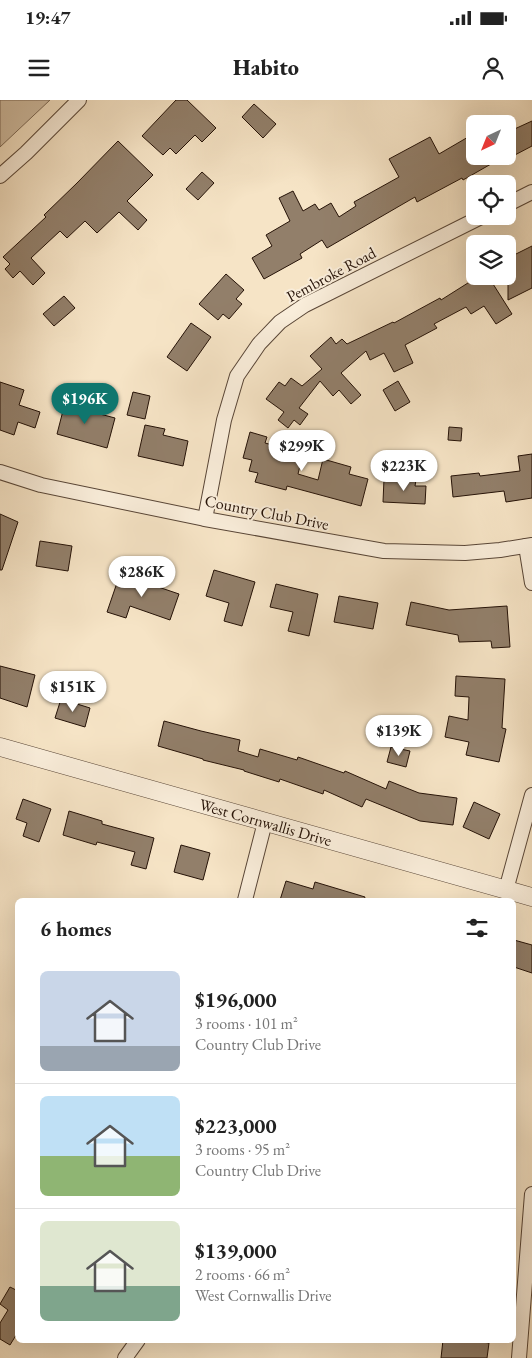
<!DOCTYPE html>
<html lang="en">
<head>
<meta charset="utf-8">
<style>
	body { margin:0; font-family:"EB Garamond",serif; background:#f2f2f2; color:#222; height:100vh; display:flex; flex-direction:column; font-size:19px; white-space:nowrap }
	* { box-sizing:border-box; margin:0 }
	p { font-size:16px; color:#767676 }
	.icon { flex:none; width:28px; height:28px; fill:none; stroke:currentColor; stroke-width:2; stroke-linecap:round; stroke-linejoin:round }
	.map { position:relative; flex:1; overflow:hidden }
	.sheet { position:absolute; left:15px; top:798px; width:501px; height:445px; display:flex; flex-direction:column; background:#fff; border-radius:8px; box-shadow:0 5px 20px #0002 }
	.sheet>* { flex:none }
	.needle { width:32px; rotate:223deg }
	.tools { position:absolute; left:466px; top:15px; display:grid; gap:10px }
	.tools a { display:grid; place-items:center; width:50px; height:50px; border-radius:8px; background:#fff; box-shadow:0 5px 20px #0002; font-size:25px }
	.price { position:absolute; translate:-50% -42px; padding:0 11px; border-radius:18px; background:#fff; color:#222; font-size:16px; line-height:32px; filter:drop-shadow(0 1px 2px #0008) }
	.price::after { content:''; position:absolute; left:50%; top:30px; width:15px; height:11px; margin-left:-8px; background:inherit; clip-path:polygon(0 0,100% 0,50% 100%) }
	.price.current { background:#0f766e; color:#fff }
	ul { padding:0; list-style:none }
	li { display:flex; align-items:center; gap:15px; height:125px; padding:0 25px }
	li+li { border-top:1px solid #e0e0e0 }
	li span { display:grid; place-items:center; flex:none; width:140px; height:100px; border-radius:8px; color:#555 }
	li>.icon { margin-inline-start:auto }
	span .icon { width:60px; height:60px; fill:#fffc; stroke-width:1 }
	li b { font-size:21px }
	h2 { display:flex; justify-content:space-between; align-items:center; height:60px; padding:0 25px; font-size:21px }
	.status { display:flex; justify-content:space-between; align-items:center; height:35px; padding:0 25px; background:#fff; direction:ltr }
	.status svg { height:14px; fill:currentColor }
	header { display:flex; justify-content:space-between; align-items:center; height:65px; padding:0 25px; background:#fff; font-size:22px; font-weight:800 }
	.map>svg:first-child { display:block }
	.green { fill:#d2c0a6; stroke:#7c6956 }
	.building { fill:#927f6a; stroke:#251207 }
	.lines { fill:none; stroke-linecap:round; stroke-linejoin:round }
	.minor-casing { stroke:#594637; stroke-width:16 }
	.tertiary-casing { stroke:#594637; stroke-width:19 }
	.minor { stroke:#f9edda; stroke-width:14 }
	.tertiary { stroke:#f9edda; stroke-width:18 }
	.labels { text-anchor:middle; stroke-width:4; stroke-linejoin:round; paint-order:stroke }
	.street-label { font-size:16px; fill:#251207; stroke:#f9edda }
</style>
</head>
<body>
<div class="status"><b>19:47</b><svg viewBox="0 0 49 12"><path d="M0 12V9h3v3zM5 12V6h3v6zM10 12V3h3v9zM15 12V0h3v12zM26 1h20v11H26zM47 4h2v5h-2z"/></svg></div>
<header><svg class="icon" aria-label="menu" viewBox="0 0 24 24"><path d="M4 6h16M4 12h16M4 18h16"/></svg>Habito<svg class="icon" aria-label="person" viewBox="0 0 24 24"><circle cx="12" cy="8" r="4"/><path d="M4 21q1-7 8-7t8 7"/></svg></header>
<div class="map">
<svg width="532" height="1258" viewBox="0 0 532 1258">
	<rect width="100%" height="100%" fill="#f6e4c6"/>
	<filter id="stains"><feTurbulence type="fractalNoise" baseFrequency=".004" numOctaves="4"/><feColorMatrix values="0 0 0 0 .2 0 0 0 0 .09 0 0 0 0 .02 0 0 0 .5 -.17"/></filter>
	<radialGradient id="worn" r=".72"><stop offset=".6" stop-color="#630" stop-opacity="0"/><stop offset="1" stop-color="#630" stop-opacity=".3"/></radialGradient>
	<polygon class="green" points="0,0 50,0 0,47"/>
	<g class="building">
		<polygon points="176,0 187,0 216,28 202,42 195,35 176,54 170,48 163,55 142,36"/>
		<polygon points="254,4 276,24 263,38 242,17"/>
		<polygon points="532,21 532,46 513,56 511,52 508,55 508,32"/>
		<polygon points="475,33 475,56 505,56 463,80 462,78 417,102 415,97 327,148 322,140 300,154 302,158 264,179 252,158 272,146 266,135 290,121 279,98 293,91 303,111 315,104 319,110 331,103 339,117 356,106 354,102 399,77 389,59 430,37 439,54"/>
		<polygon points="118,41 153,75 127,101 147,120 138,130 119,112 97,133 85,121 67,138 60,131 31,158 45,173 33,185 20,171 13,178 5,169 10,164 3,157 46,117 44,115 77,83"/>
		<polygon points="202,72 214,83 198,100 186,89"/>
		<polygon points="532,146 532,188 508,200 508,170 513,167 508,158"/>
		<polygon points="226,174 244,190 236,199 242,204 229,219 223,214 218,220 199,204"/>
		<polygon points="479,176 488,176 512,214 496,224 484,206 471,214 466,207 434,224 437,228 405,245 413,263 394,272 384,253 370,260 366,251 341,273 361,295 351,304 339,290 333,296 320,281 299,308 308,314 300,325 294,320 288,328 278,320 284,312 266,299 279,282 285,286 291,278 302,286 322,269 310,256 331,237 336,244 342,239 347,244 393,222 394,223 440,198 441,200"/>
		<polygon points="64,196 75,208 54,226 43,214"/>
		<polygon points="191,223 211,237 187,271 167,257"/>
		<polygon points="398,281 410,302 395,311 383,290"/>
		<polygon points="0,282 24,290 19,305 40,312 35,328 18,322 14,335 0,330"/>
		<polygon points="133,292 150,296 145,319 127,315"/>
		<polygon points="66,299 83,304 81,309 115,318 107,348 57,334"/>
		<polygon points="145,325 165,329 163,335 188,341 183,366 138,356"/>
		<polygon points="449,327 462,328 461,341 448,340"/>
		<polygon points="250,332 267,337 265,343 303,353 298,374 318,380 323,359 351,367 349,374 368,379 361,406 287,386 286,390 255,382 258,373 249,371 252,360 243,358"/>
		<polygon points="532,354 532,398 506,402 504,391 453,397 451,376 479,373 480,376 520,371 518,356"/>
		<polygon points="384,379 416,380 415,386 426,386 425,404 383,402"/>
		<polygon points="0,414 18,422 2,470 0,470"/>
		<polygon points="40,441 72,446 68,471 36,466"/>
		<polygon points="214,470 255,482 242,526 224,521 229,503 206,496"/>
		<polygon points="120,474 179,494 170,520 130,506 126,518 107,512"/>
		<polygon points="276,484 318,494 309,536 288,531 293,512 270,507"/>
		<polygon points="339,496 378,503 373,529 334,522"/>
		<polygon points="411,502 449,510 507,506 510,547 492,548 491,541 459,542 458,535 406,525"/>
		<polygon points="0,566 35,575 27,607 0,598"/>
		<polygon points="456,576 505,579 502,628 506,629 499,662 466,655 469,642 445,637 449,616 468,620 469,597 455,596"/>
		<polygon points="61,599 90,608 85,627 55,618"/>
		<polygon points="164,621 201,631 240,640 238,651 258,657 260,649 297,660 298,657 344,673 345,671 386,689 389,681 419,693 457,698 453,725 420,721 366,699 362,707 324,690 323,694 280,679 279,682 244,671 244,670 203,660 203,659 158,646"/>
		<polygon points="391,647 410,651 406,667 387,662"/>
		<polygon points="23,699 51,709 39,742 23,736 27,723 16,719"/>
		<polygon points="474,702 500,714 489,739 463,727"/>
		<polygon points="69,711 102,721 102,724 154,738 146,769 131,765 135,752 97,742 96,745 63,735"/>
		<polygon points="181,745 210,753 203,780 174,772"/>
		<polygon points="286,781 313,789 315,782 365,797 364,800 280,800"/>
		<polygon points="514,840 532,845 532,873 514,867"/>
		<polygon points="10,1187 18,1191 18,1232 10,1245 0,1239 0,1223 8,1210 0,1204"/>
		<polygon points="443,1240 476,1240 476,1241 489,1243 487,1258 441,1258"/>
	</g>
	<g class="lines">
		<defs>
			<g id="minor">
				<polyline points="0,76 26,53 79,0"/>
				<polyline points="508,104 532,92"/>
				<polyline points="0,372 41,385 205,419 384,451 465,453 500,450 532,445"/>
				<polyline points="205,419 224,320 237,276 259,244 280,222 305,205 483,116"/>
				<polyline points="526,446 532,483"/>
				<polyline points="506,790 532,695"/>
				<polyline points="245,800 265,722"/>
				<polyline points="125,1258 138,1240"/>
				<polyline points="519,1258 532,1094"/>
			</g>
			<g id="tertiary">
				<path id="s1" d="M0 647 532 797"/>
			</g>
		</defs>
		<use href="#minor" class="minor-casing"/>
		<use href="#tertiary" class="tertiary-casing"/>
		<use href="#minor" class="minor"/>
		<use href="#tertiary" class="tertiary"/>
	</g>
	<g class="labels">
		<g class="street-label">
			<text transform="translate(331 174) rotate(-28)" y="6">Pembroke Road</text>
			<text transform="translate(267 412) rotate(11)" y="6">Country Club Drive</text>
			<text dy="6" stroke="none"><textPath href="#s1" startOffset="276">West Cornwallis Drive</textPath></text>
		</g>
	</g>
	<rect width="100%" height="100%" filter="url(#stains)"/>
	<rect width="100%" height="100%" fill="url(#worn)"/>
</svg>
<div class="tools">
<a><svg class="needle" viewBox="-14 -14 28 28"><path d="M0-13l5 13h-10z" fill="#e53935"/><path d="M0 13l5-13h-10z" fill="#767676"/></svg></a>
<a><svg class="icon" aria-label="locate" viewBox="0 0 24 24"><circle cx="12" cy="12" r="6"/><path d="M12 2v4M12 18v4M2 12h4M18 12h4"/></svg></a>
<a><svg class="icon" aria-label="layers" viewBox="0 0 24 24"><path d="M12 4l9 5-9 5-9-5zM3 14l9 5 9-5"/></svg></a>
</div>
<b class="price current" style="left:85px;top:325px">$196K</b>
<b class="price" style="left:302px;top:372px">$299K</b>
<b class="price" style="left:404px;top:392px">$223K</b>
<b class="price" style="left:142px;top:498px">$286K</b>
<b class="price" style="left:73px;top:613px">$151K</b>
<b class="price" style="left:399px;top:657px">$139K</b>
<section class="sheet">
<h2>6 homes<svg class="icon" aria-label="filters" viewBox="0 0 24 24"><path d="M4 7h16M4 17h16"/><circle cx="9" cy="7" r="2"/><circle cx="15" cy="17" r="2"/></svg></h2>
<ul>
<li><span style="background:linear-gradient(#c9d6e8 75%,#9aa5b1 0)"><svg class="icon" aria-label="home" viewBox="0 0 24 24"><path d="M3 11l9-7 9 7M6 9v11h12V9"/></svg></span><div><b>$196,000</b><p>3 rooms · 101 m²</p><p>Country Club Drive</p></div></li>
<li><span style="background:linear-gradient(#bfe0f5 60%,#8fb573 0)"><svg class="icon" aria-label="home" viewBox="0 0 24 24"><path d="M3 11l9-7 9 7M6 9v11h12V9"/></svg></span><div><b>$223,000</b><p>3 rooms · 95 m²</p><p>Country Club Drive</p></div></li>
<li><span style="background:linear-gradient(#dfe7d0 65%,#7fa58c 0)"><svg class="icon" aria-label="home" viewBox="0 0 24 24"><path d="M3 11l9-7 9 7M6 9v11h12V9"/></svg></span><div><b>$139,000</b><p>2 rooms · 66 m²</p><p>West Cornwallis Drive</p></div></li>
</ul>
</section>
</div>
</body>
</html>
